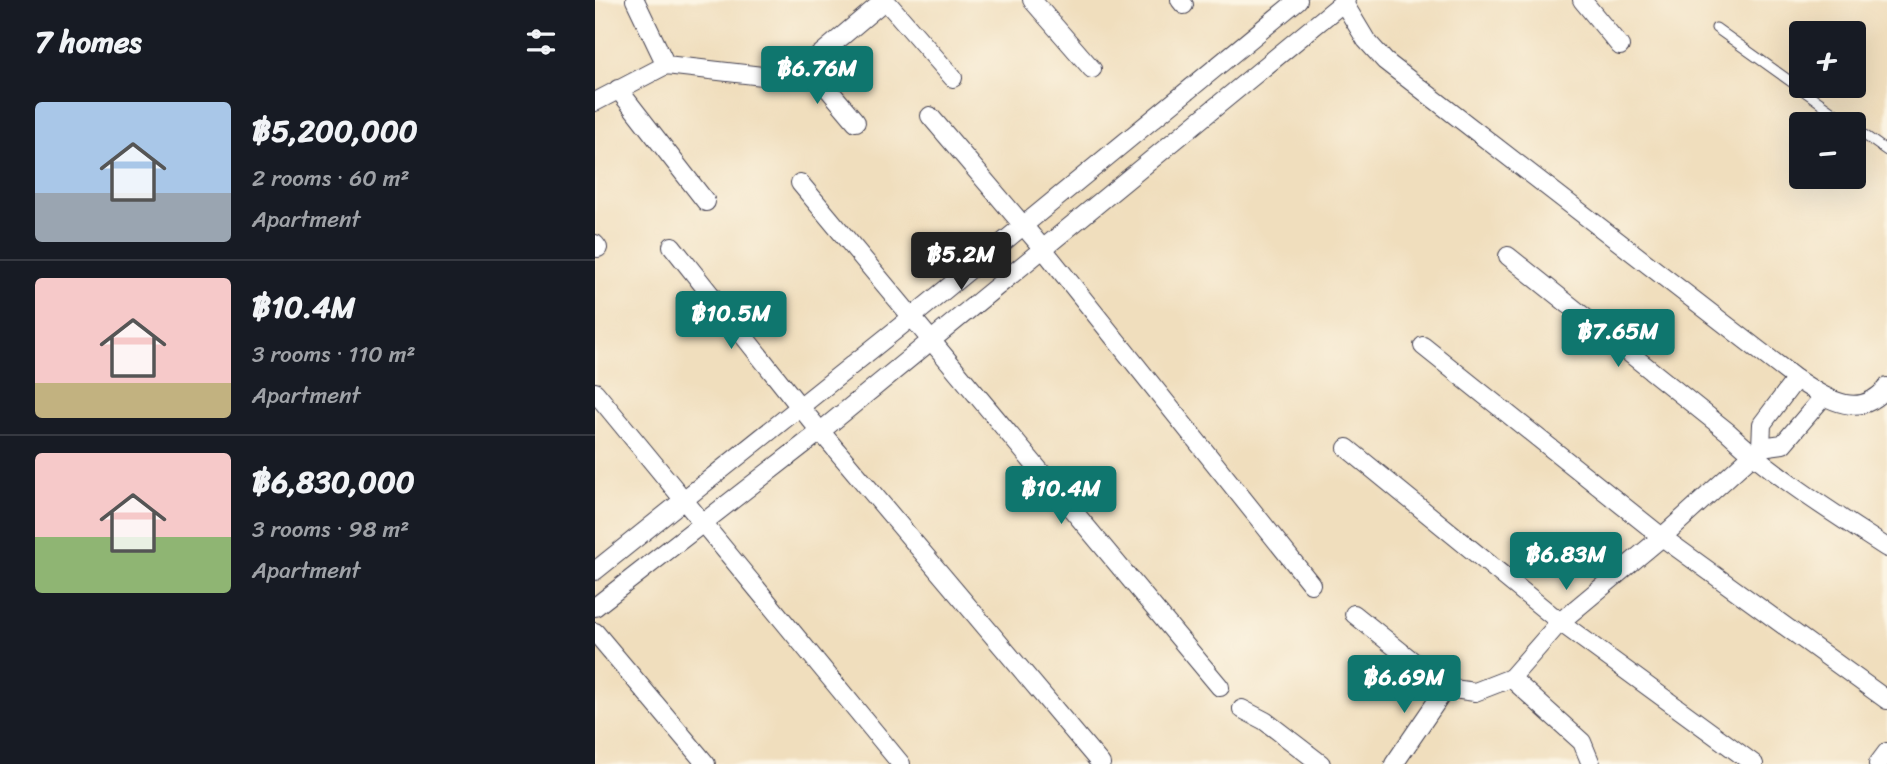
<!DOCTYPE html>
<html lang="en">
<head>
<meta charset="utf-8">
<style>
	body { margin:0; font-family:Sriracha,sans-serif; background:#242831; color:#f1f3f6; height:100vh; display:flex; flex-direction:column; font-size:26px; white-space:nowrap }
	* { box-sizing:border-box; margin:0 }
	p { font-size:23px; color:#9ea1a6 }
	.icon { flex:none; width:38px; height:38px; fill:none; stroke:currentColor; stroke-width:2; stroke-linecap:round; stroke-linejoin:round }
	.map { position:relative; flex:1; overflow:hidden }
	.details { display:flex; flex-direction:column; background:#171b24; width:595px }
	.details>* { flex:none }
	.fabs { position:absolute; left:1194px; top:21px; display:grid; gap:14px }
	.fabs a { display:grid; place-items:center; width:77px; height:77px; border-radius:7px; background:#171b24; box-shadow:0 7px 28px #0002; font-size:35px }
	.price { position:absolute; translate:-50% -60px; padding:0 16px; border-radius:7px; background:#0f766e; color:#fff; font-size:23px; line-height:46px; filter:drop-shadow(0 2px 4px #0008) }
	.price::after { content:''; position:absolute; left:50%; top:42px; width:21px; height:16px; margin-left:-10px; background:inherit; clip-path:polygon(0 0,100% 0,50% 100%) }
	.price.current { background:#222; color:#fff }
	ul { padding:0; list-style:none }
	li { display:flex; align-items:center; gap:21px; height:175px; padding:0 35px }
	li+li { border-top:2px solid #363941 }
	li span { display:grid; place-items:center; flex:none; width:196px; height:140px; border-radius:7px; color:#555 }
	li>.icon { margin-inline-start:auto }
	span .icon { width:84px; height:84px; fill:#fffc; stroke-width:1 }
	li b { font-size:30px }
	h2 { display:flex; justify-content:space-between; align-items:center; height:84px; padding:0 35px; font-size:30px }
	main { display:flex; flex:1; min-height:0 }
	.map>svg:first-child { display:block }
	.lines { fill:none; stroke-linecap:round; stroke-linejoin:round }
	.lane-casing { stroke:#413e4e; stroke-width:11 }
	.street-casing { stroke:#413e4e; stroke-width:20 }
	.lane { stroke:#fff; stroke-width:9 }
	.street { stroke:#fff; stroke-width:18 }
</style>
</head>
<body>
<main>
<section class="details">
<h2>7 homes<svg class="icon" aria-label="filters" viewBox="0 0 24 24"><path d="M4 7h16M4 17h16"/><circle cx="9" cy="7" r="2"/><circle cx="15" cy="17" r="2"/></svg></h2>
<ul>
<li><span style="background:linear-gradient(#a9c7e8 65%,#9aa5b1 0)"><svg class="icon" aria-label="home" viewBox="0 0 24 24"><path d="M3 11l9-7 9 7M6 9v11h12V9"/></svg></span><div><b>฿5,200,000</b><p>2 rooms · 60 m²</p><p>Apartment</p></div></li>
<li><span style="background:linear-gradient(#f6c9c9 75%,#c2b280 0)"><svg class="icon" aria-label="home" viewBox="0 0 24 24"><path d="M3 11l9-7 9 7M6 9v11h12V9"/></svg></span><div><b>฿10.4M</b><p>3 rooms · 110 m²</p><p>Apartment</p></div></li>
<li><span style="background:linear-gradient(#f6c9c9 60%,#8fb573 0)"><svg class="icon" aria-label="home" viewBox="0 0 24 24"><path d="M3 11l9-7 9 7M6 9v11h12V9"/></svg></span><div><b>฿6,830,000</b><p>3 rooms · 98 m²</p><p>Apartment</p></div></li>
</ul>
</section>
<div class="map">
<svg width="1292" height="764" viewBox="0 0 1292 764">
	<rect width="100%" height="100%" fill="#fcf5e5"/>
	<filter id="ink" filterUnits="userSpaceOnUse"><feTurbulence type="fractalNoise" baseFrequency=".0143" numOctaves="2"/><feDisplacementMap in="SourceGraphic" scale="14" xChannelSelector="R" yChannelSelector="G"/><feConvolveMatrix kernelMatrix="1 2 1 2 8 2 1 2 1" color-interpolation-filters="sRGB"/></filter>
	<filter id="wash" filterUnits="userSpaceOnUse"><feTurbulence type="fractalNoise" baseFrequency=".00686" numOctaves="4" result="noise"/><feDisplacementMap in="SourceGraphic" scale="28" xChannelSelector="R" yChannelSelector="G"/><feGaussianBlur stdDeviation="1.57" result="paint"/><feColorMatrix in="noise" values="0 0 0 0 0 0 0 0 0 0 0 0 0 0 0 0 0 1.4 0 .05"/><feComposite in="paint" operator="in"/></filter>
	<g filter="url(#wash)">
		<rect width="100%" height="100%" fill="#f0debd"/>
	</g>
	<g filter="url(#ink)">
		<g class="lines">
			<defs>
				<g id="lane">
					<polyline points="1121,28 1255,124"/>
					<polyline points="1258,127 1292,151"/>
				</g>
				<g id="street">
					<polyline points="40,0 71,65"/>
					<polyline points="290,0 358,78"/>
					<polyline points="437,0 497,69"/>
					<polyline points="585,0 589,5"/>
					<path d="M747 0 771 40 790 61 1201 379C1231 398 1264 422 1292 387"/>
					<polyline points="987,0 1025,46"/>
					<polyline points="213,65 261,122"/>
					<polyline points="23,89 111,202"/>
					<polyline points="0,102 71,65 177,77 196,74 213,65 290,0"/>
					<polyline points="335,116 449,250 716,584"/>
					<polyline points="205,183 625,687"/>
					<polyline points="0,244 3,248"/>
					<polyline points="77,246 205,407 506,764"/>
					<path d="M913 256 1133 432C1181 478 1237 512 1292 548"/>
					<polyline points="828,346 1067,537 1292,700"/>
					<polyline points="0,392 306,764"/>
					<polyline points="1166,447 1167,424 1201,379"/>
					<polyline points="752,448 965,622 1159,764"/>
					<polyline points="0,571 317,317 703,0"/>
					<polyline points="0,607 226,431 751,0"/>
					<polyline points="759,614 851,688 880,692 916,678"/>
					<polyline points="0,632 111,764"/>
					<polyline points="647,709 670,721 726,764"/>
					<polyline points="799,764 851,688"/>
					<polyline points="996,764 987,742 916,678 965,622 1067,537 1166,447 1188,444 1228,397"/>
					<polyline points="1283,764 1292,752"/>
				</g>
			</defs>
			<use href="#lane" class="lane-casing"/>
			<use href="#street" class="street-casing"/>
			<use href="#lane" class="lane"/>
			<use href="#street" class="street"/>
		</g>
	</g>
</svg>
<div class="fabs">
<a>+</a>
<a>−</a>
</div>
<b class="price" style="left:222px;top:106px">฿6.76M</b>
<b class="price current" style="left:366px;top:292px">฿5.2M</b>
<b class="price" style="left:136px;top:351px">฿10.5M</b>
<b class="price" style="left:1023px;top:369px">฿7.65M</b>
<b class="price" style="left:466px;top:526px">฿10.4M</b>
<b class="price" style="left:971px;top:592px">฿6.83M</b>
<b class="price" style="left:809px;top:715px">฿6.69M</b>
</div>
</main>
</body>
</html>
